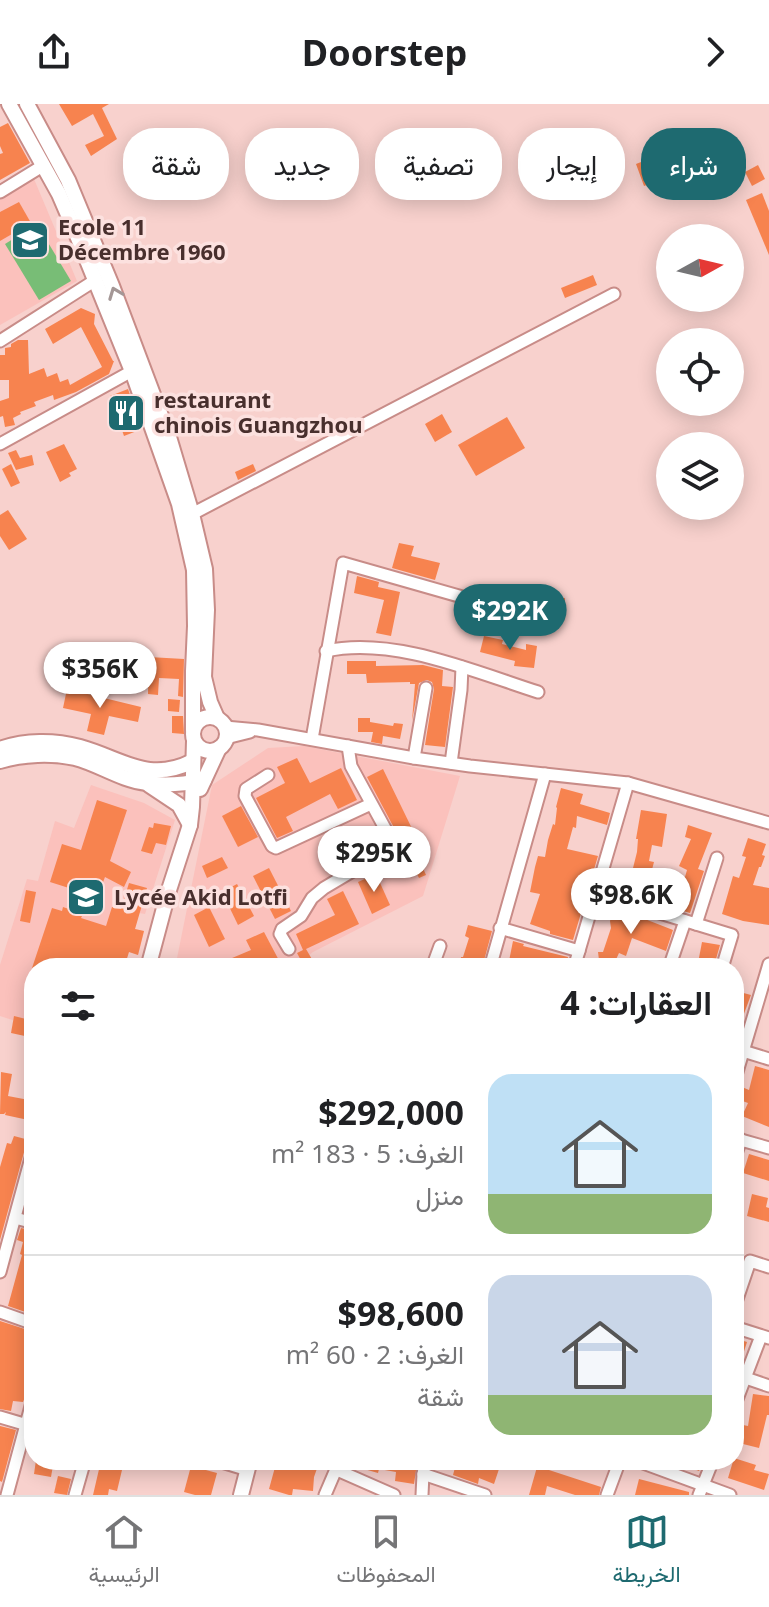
<!DOCTYPE html>
<html lang="ar">
<head>
<meta charset="utf-8">
<style>
	body { margin:0; font-family:"Noto Sans",Vazirmatn,sans-serif; background:#f2f2f2; color:#202124; direction:rtl; height:100vh; display:flex; flex-direction:column; font-size:30px; white-space:nowrap }
	* { box-sizing:border-box; margin:0 }
	p { font-size:26px; color:#757577 }
	.icon { flex:none; width:44px; height:44px; fill:none; stroke:currentColor; stroke-width:2; stroke-linecap:round; stroke-linejoin:round }
	.map { position:relative; flex:1; overflow:hidden; direction:ltr }
	.side { position:absolute; left:24px; top:854px; width:720px; height:512px; display:flex; flex-direction:column; background:#fff; border-radius:32px; box-shadow:0 4px 20px #0003; direction:rtl }
	.side>* { flex:none }
	.top-card { position:absolute; left:24px; top:24px; width:722px; height:72px; direction:rtl; display:flex; gap:16px }
	.needle { width:52px; rotate:82deg }
	.fabs { position:absolute; left:656px; top:120px; display:grid; gap:16px }
	.fabs a { display:grid; place-items:center; width:88px; height:88px; border-radius:50%; background:#fff; box-shadow:0 4px 20px #0003; font-size:40px }
	.price { position:absolute; translate:-50% -68px; padding:0 18px; border-radius:28px; background:#fff; color:#222; font-size:26px; line-height:52px; filter:drop-shadow(0 2px 4px #0008) }
	.price::after { content:''; position:absolute; left:50%; top:48px; width:24px; height:18px; margin-left:-12px; background:inherit; clip-path:polygon(0 0,100% 0,50% 100%) }
	.price.active { background:#1e6a70; color:#fff }
	ul { padding:0; list-style:none }
	li { display:flex; align-items:center; gap:24px; height:200px; padding:0 32px }
	li+li { border-top:2px solid #e0e0e0 }
	li span { display:grid; place-items:center; flex:none; width:224px; height:160px; border-radius:24px; color:#555 }
	li>.icon { margin-inline-start:auto }
	span .icon { width:96px; height:96px; fill:#fffc; stroke-width:1 }
	li b { font-size:34px }
	h2 { display:flex; justify-content:space-between; align-items:center; height:96px; padding:0 32px; font-size:34px }
	.chip { padding:0 28px; border-radius:32px; background:#fff; box-shadow:0 4px 20px #0003; font-size:28px; line-height:72px }
	.chip.active { background:#1e6a70; color:#fff }
	header { display:flex; justify-content:space-between; align-items:center; height:104px; padding:0 32px; background:#fff; font-size:36px; font-weight:700 }
	.tabs { display:flex; justify-content:space-around; align-items:center; height:112px; border-top:2px solid #e0e0e0; background:#fff; font-size:22px; color:#757577 }
	.tabs a { display:grid; justify-items:center; gap:4px }
	.tabs .active { color:#1e6a70 }
	.map>svg:first-child { display:block }
	.built { fill:#fbc1bc }
	.green { fill:#78bd76 }
	.building { fill:#f7834f }
	.lines { fill:none; stroke-linecap:round; stroke-linejoin:round }
	.minor-casing { stroke:#c88c88; stroke-width:15 }
	.major-casing { stroke:#c88c88; stroke-width:18 }
	.minor { stroke:#fff; stroke-width:11 }
	.major { stroke:#fff; stroke-width:14 }
	.oneway { stroke:#a49796 }
	.labels { text-anchor:middle; stroke-width:7; stroke-linejoin:round; paint-order:stroke }
	.poi-label { font-size:22px; font-weight:bold; fill:#482f2d; stroke:#fce1df; text-anchor:start }
</style>
</head>
<body>
<header><svg class="icon" aria-label="forward" viewBox="0 0 24 24"><path d="M9 5l7 7-7 7"/></svg>Doorstep<svg class="icon" aria-label="share" viewBox="0 0 24 24"><path d="M12 15V3M7 8l5-5 5 5M5 13v7h14v-7"/></svg></header>
<div class="map">
<svg width="769" height="1391" viewBox="0 0 769 1391">
	<rect width="100%" height="100%" fill="#f8d1cd"/>
	<g class="built">
		<polygon points="34,75 77,177 0,221 0,94"/>
		<polygon points="304,642 460,672 423,792 313,848 294,864 175,864 212,681 268,644"/>
		<polygon points="91,681 144,699 175,716 145,810 139,809 135,825 144,827 138,851 129,848 34,864 34,923 0,912 0,861 27,775 38,777 55,717 74,724"/>
	</g>
	<polygon class="green" points="37,120 71,177 39,196 5,140"/>
	<g class="building">
		<polygon points="59,0 109,0 102,4 117,35 91,52 85,41 104,32 93,10 72,22"/>
		<polygon points="8,19 30,59 0,76 0,50 3,49 0,42 0,23"/>
		<polygon points="702,34 718,69 703,75 698,62 644,82 636,60"/>
		<polygon points="758,61 765,75 752,82 745,68"/>
		<polygon points="762,89 769,107 769,151 746,96"/>
		<polygon points="19,98 31,119 0,137 0,108"/>
		<polygon points="593,171 597,181 565,194 561,184"/>
		<polygon points="81,204 95,210 94,220 113,257 114,257 109,270 76,288 54,296 53,291 34,298 36,302 20,308 21,310 13,314 15,321 5,323 3,312 0,313 0,297 9,294 9,276 0,276 0,251 5,251 5,244 11,243 11,240 18,236 28,236 29,270 44,264 47,273 57,269 60,278 68,275 70,281 102,263 81,223 53,240 45,225"/>
		<polygon points="128,285 142,325 124,332 110,292"/>
		<polygon points="442,310 452,328 435,338 425,320"/>
		<polygon points="507,313 525,344 476,372 458,341"/>
		<polygon points="64,340 77,365 69,369 71,372 60,378 46,348"/>
		<polygon points="16,346 20,354 32,351 34,361 16,366 8,349"/>
		<polygon points="11,360 20,379 11,383 2,365"/>
		<polygon points="253,360 256,367 238,376 235,368"/>
		<polygon points="8,406 27,435 9,446 0,432 0,411"/>
		<polygon points="399,439 414,442 411,452 440,459 435,476 392,464"/>
		<polygon points="357,472 379,478 378,483 400,488 391,532 376,529 384,496 354,489"/>
		<polygon points="538,493 565,494 565,508 538,508"/>
		<polygon points="536,516 539,517 535,529 514,522 515,517 530,520"/>
		<polygon points="484,532 503,536 502,540 526,546 526,540 537,542 534,564 514,562 515,557 480,548"/>
		<polygon points="149,553 184,555 183,593 178,592 179,575 159,574 158,591 148,590"/>
		<polygon points="347,557 376,557 376,562 423,561 443,566 442,582 453,583 445,643 425,641 434,585 432,578 427,576 419,579 412,617 415,580 410,580 410,578 367,579 366,570 347,570"/>
		<polygon points="67,585 141,603 138,618 109,612 104,631 87,627 91,610 63,604"/>
		<polygon points="168,595 180,596 179,608 168,607"/>
		<polygon points="172,612 183,612 184,630 172,629"/>
		<polygon points="358,614 370,614 370,618 393,622 394,619 403,620 400,635 383,632 382,640 371,638 373,628 358,628"/>
		<polygon points="297,654 310,679 341,664 357,696 338,705 330,690 286,713 293,727 277,734 256,694 285,679 277,663"/>
		<polygon points="383,665 420,741 414,744 426,771 419,774 406,748 404,749 400,735 367,673"/>
		<polygon points="561,684 583,690 580,700 610,709 607,721 577,712 576,724 573,723 567,745 598,752 573,836 550,830 550,827 530,820 540,790 530,788 535,763 538,752 545,753 548,736 553,720 555,721 557,704 556,703"/>
		<polygon points="97,696 127,706 110,757 131,768 124,783 105,773 100,786 93,784 91,791 50,778 62,740 81,746"/>
		<polygon points="241,702 258,733 238,743 222,712"/>
		<polygon points="641,706 667,710 662,743 652,741 649,757 654,758 643,800 623,793 625,784 628,784 637,748 638,735 636,735"/>
		<polygon points="154,719 171,722 166,741 156,739 152,750 141,747 149,723 153,724"/>
		<polygon points="688,721 712,729 698,765 704,767 690,809 670,803 675,788 680,790 687,766 679,762 691,735 685,733"/>
		<polygon points="748,734 766,740 762,751 765,752 761,763 759,763 753,781 769,784 769,821 743,817 722,810 733,772 739,774 746,753 742,752"/>
		<polygon points="222,753 228,764 207,774 202,762"/>
		<polygon points="269,764 291,807 275,815 253,772"/>
		<polygon points="376,770 390,801 372,810 358,778"/>
		<polygon points="129,779 147,784 135,825 144,827 138,851 129,848 124,864 32,864 52,804 62,807 63,803 83,810 81,814 106,822 112,803 121,805"/>
		<polygon points="237,780 254,812 238,821 222,788"/>
		<polygon points="26,786 36,788 30,819 20,817"/>
		<polygon points="343,787 359,820 306,845 313,857 304,862 297,849 303,846 296,830 335,811 327,795"/>
		<polygon points="209,803 225,835 209,843 194,811"/>
		<polygon points="614,803 673,826 666,847 632,834 626,852 619,849 612,864 596,864 599,856 598,848 603,848 611,824 610,817"/>
		<polygon points="468,821 492,827 482,864 460,862 461,853 463,853 469,834 465,832"/>
		<polygon points="264,828 283,864 228,864 225,857 251,846 246,836"/>
		<polygon points="513,837 524,840 523,842 568,853 566,864 557,864 534,858 530,864 515,864 517,858 509,857"/>
		<polygon points="702,838 720,841 714,862 698,859"/>
		<polygon points="736,887 751,891 739,923 741,924 734,948 734,892"/>
		<polygon points="14,912 34,917 34,934 11,929"/>
		<polygon points="755,962 769,966 769,1023 742,1012 748,999 737,995 742,983 749,986"/>
		<polygon points="1,968 12,970 8,992 34,997 33,1017 5,1011 6,1008 4,1010 0,1010"/>
		<polygon points="14,1032 29,1036 26,1041 0,1136 0,1063 7,1039 11,1040"/>
		<polygon points="749,1050 769,1056 769,1077 743,1069"/>
		<polygon points="752,1090 768,1094 766,1103 769,1104 769,1118 747,1112"/>
		<polygon points="21,1124 34,1127 34,1211 8,1202 22,1151 20,1150 23,1138 17,1136"/>
		<polygon points="0,1217 34,1228 33,1283 28,1286 23,1298 13,1297 11,1307 0,1305"/>
		<polygon points="734,1234 747,1238 739,1263 734,1262"/>
		<polygon points="753,1290 769,1292 769,1311 767,1311 759,1344 739,1339 743,1321 748,1322"/>
		<polygon points="0,1322 16,1326 2,1378 0,1377"/>
		<polygon points="734,1354 756,1361 754,1366 769,1370 764,1386 728,1374"/>
		<polygon points="36,1356 54,1356 51,1373 34,1370"/>
		<polygon points="103,1356 122,1356 120,1366 122,1366 117,1387 109,1385 108,1391 93,1391 100,1361 102,1362"/>
		<polygon points="277,1356 320,1356 314,1373 313,1387 293,1385 292,1391 289,1391 269,1385"/>
		<polygon points="366,1356 396,1356 417,1360 414,1380 395,1377 396,1368 379,1365 378,1369 364,1365"/>
		<polygon points="457,1356 483,1356 500,1362 494,1380 479,1374 478,1380 453,1371"/>
		<polygon points="522,1356 544,1356 551,1359 549,1366 601,1383 599,1391 575,1391 547,1382 545,1391 529,1391 537,1363 522,1358"/>
		<polygon points="671,1356 704,1356 699,1367"/>
		<polygon points="191,1362 217,1369 211,1391 195,1391 184,1388"/>
		<polygon points="58,1372 71,1375 67,1391 54,1389"/>
		<polygon points="639,1375 689,1388 689,1391 635,1391"/>
	</g>
	<g class="lines">
		<defs>
			<g id="minor">
				<polyline points="0,88 44,61"/>
				<polyline points="0,237 94,177"/>
				<polyline points="0,340 132,267"/>
				<polyline points="192,410 614,190"/>
				<path d="M326 547C393 532 475 568 538 588"/>
				<polyline points="225,623 258,626 414,654 470,662 628,679 769,719"/>
				<polyline points="226,634 250,628"/>
				<polyline points="312,635 343,459 529,512"/>
				<polyline points="414,654 426,584"/>
				<polyline points="451,659 461,586 462,563"/>
				<polyline points="268,671 246,685 245,692 272,742 276,744 371,700"/>
				<polyline points="650,806 732,831 722,864"/>
				<polyline points="696,820 717,754"/>
				<polyline points="500,824 579,847"/>
				<polyline points="289,845 280,830 282,825 301,812 312,794 324,784 393,743 393,739 351,662 348,642"/>
				<polyline points="432,864 440,842"/>
				<polyline points="490,864 545,670"/>
				<polyline points="574,864 628,679"/>
				<polyline points="669,864 685,817"/>
				<polyline points="743,947 769,955"/>
				<polyline points="734,978 769,860"/>
				<polyline points="734,1029 741,1036 734,1055"/>
				<polyline points="741,1036 769,1044"/>
				<polyline points="15,1114 34,1119"/>
				<polyline points="0,1168 34,1043"/>
				<polyline points="734,1204 750,1157 769,1163"/>
				<polyline points="0,1208 34,1220"/>
				<polyline points="734,1223 769,1234"/>
				<polyline points="734,1270 769,1282"/>
				<polyline points="734,1303 761,1232"/>
				<polyline points="0,1313 34,1323"/>
				<polyline points="215,1356 248,1366"/>
				<polyline points="635,1356 730,1391"/>
				<polyline points="337,1366 394,1391"/>
				<polyline points="423,1370 485,1391"/>
				<polyline points="7,1391 34,1291"/>
				<polyline points="75,1391 85,1356"/>
				<polyline points="325,1391 340,1356"/>
				<polyline points="422,1391 423,1370 426,1356"/>
				<polyline points="607,1391 620,1356"/>
				<polyline points="699,1391 713,1356"/>
			</g>
			<g id="major">
				<polyline points="9,0 59,90 78,134 132,267 179,400 194,466 195,522 193,567 193,626"/>
				<polyline points="27,0 68,76 112,182 169,333 192,410 205,465 207,506 204,573 210,598 217,614"/>
				<circle cx="210" cy="630" r="17"/>
				<path d="M0 645C25 636 54 636 80 643 123 655 148 680 193 657"/>
				<path d="M0 657C23 650 52 649 75 654 99 660 120 676 147 679 166 682 185 680 204 676"/>
				<polyline points="149,681 179,701 190,721"/>
				<polyline points="200,685 219,644"/>
				<polyline points="148,864 168,789 190,721 192,703 194,637"/>
				<polyline points="241,1391 250,1356"/>
			</g>
		</defs>
		<use href="#minor" class="minor-casing"/>
		<use href="#major" class="major-casing"/>
		<use href="#minor" class="minor"/>
		<use href="#major" class="major"/>
	</g>
	<defs><path id="oneway-chevron" d="M-2-3.5L2.5 0L-2 3.5" fill="none" stroke-width="1.6" stroke-linecap="round" stroke-linejoin="round" transform="scale(2)"/></defs>
	<use class="oneway" href="#oneway-chevron" transform="translate(115 189) rotate(-111)"/>
	<defs>
		<symbol id="school-square" viewBox="-11 -11 22 22"><rect x="-9" y="-9" width="18" height="18" rx="4" fill="#1e6a70" stroke="#fce1df"/><path d="M0-5L7-2L0 1L-7-2ZM-4 1L0 2.5L4 1V4Q0 6-4 4Z" fill="#fff"/></symbol>
		<symbol id="restaurant-square" viewBox="-11 -11 22 22"><rect x="-9" y="-9" width="18" height="18" rx="4" fill="#1e6a70" stroke="#fce1df"/><path d="M-5-6h1v4h1v-4h1v4h1v-4h1v5L-1.5 .5V6h-2V.5L-5-1ZM5-6V6H3V1.5H1.5Q1.5-4 5-6Z" fill="#fff"/></symbol>
	</defs>
	<g fill-rule="evenodd">
		<use href="#school-square" x="8" y="114" width="44" height="44"/>
		<use href="#restaurant-square" x="104" y="287" width="44" height="44"/>
		<use href="#school-square" x="64" y="771" width="44" height="44"/>
	</g>
	<g class="labels">
		<g class="poi-label">
			<text x="58" y="131">Ecole 11<tspan x="58" dy="25">Décembre 1960</tspan></text>
			<text x="154" y="304">restaurant<tspan x="154" dy="25">chinois Guangzhou</tspan></text>
			<text x="114" y="801">Lycée Akid Lotfi</text>
		</g>
	</g>
</svg>
<div class="fabs">
<a><svg class="needle" viewBox="-14 -14 28 28"><path d="M0-13l5 13h-10z" fill="#e53935"/><path d="M0 13l5-13h-10z" fill="#757577"/></svg></a>
<a><svg class="icon" aria-label="locate" viewBox="0 0 24 24"><circle cx="12" cy="12" r="6"/><path d="M12 2v4M12 18v4M2 12h4M18 12h4"/></svg></a>
<a><svg class="icon" aria-label="layers" viewBox="0 0 24 24"><path d="M12 4l9 5-9 5-9-5zM3 14l9 5 9-5"/></svg></a>
</div>
<b class="price active" style="left:510px;top:548px">$292K</b>
<b class="price" style="left:100px;top:606px">$356K</b>
<b class="price" style="left:374px;top:790px">$295K</b>
<b class="price" style="left:631px;top:832px">$98.6K</b>
<div class="top-card">
<a class="chip active">شراء</a>
<a class="chip">إيجار</a>
<a class="chip">تصفية</a>
<a class="chip">جديد</a>
<a class="chip">شقة</a>
</div>
<section class="side">
<h2>العقارات: 4<svg class="icon" aria-label="filters" viewBox="0 0 24 24"><path d="M4 7h16M4 17h16"/><circle cx="9" cy="7" r="2"/><circle cx="15" cy="17" r="2"/></svg></h2>
<ul>
<li><span style="background:linear-gradient(#bfe0f5 75%,#8fb573 0)"><svg class="icon" aria-label="home" viewBox="0 0 24 24"><path d="M3 11l9-7 9 7M6 9v11h12V9"/></svg></span><div><b>$292,000</b><p>الغرف: 5 · 183 m²</p><p>منزل</p></div></li>
<li><span style="background:linear-gradient(#c9d6e8 75%,#8fb573 0)"><svg class="icon" aria-label="home" viewBox="0 0 24 24"><path d="M3 11l9-7 9 7M6 9v11h12V9"/></svg></span><div><b>$98,600</b><p>الغرف: 2 · 60 m²</p><p>شقة</p></div></li>
</ul>
</section>
</div>
<nav class="tabs">
<a class="active"><svg class="icon" aria-label="map" viewBox="0 0 24 24"><path d="M3 6l6-2 6 2 6-2v14l-6 2-6-2-6 2zM9 4v14M15 6v14"/></svg>الخريطة</a>
<a><svg class="icon" aria-label="saved" viewBox="0 0 24 24"><path d="M7 4h10v16l-5-4-5 4z"/></svg>المحفوظات</a>
<a><svg class="icon" aria-label="home" viewBox="0 0 24 24"><path d="M3 11l9-7 9 7M6 9v11h12V9"/></svg>الرئيسية</a>
</nav>
</body>
</html>
